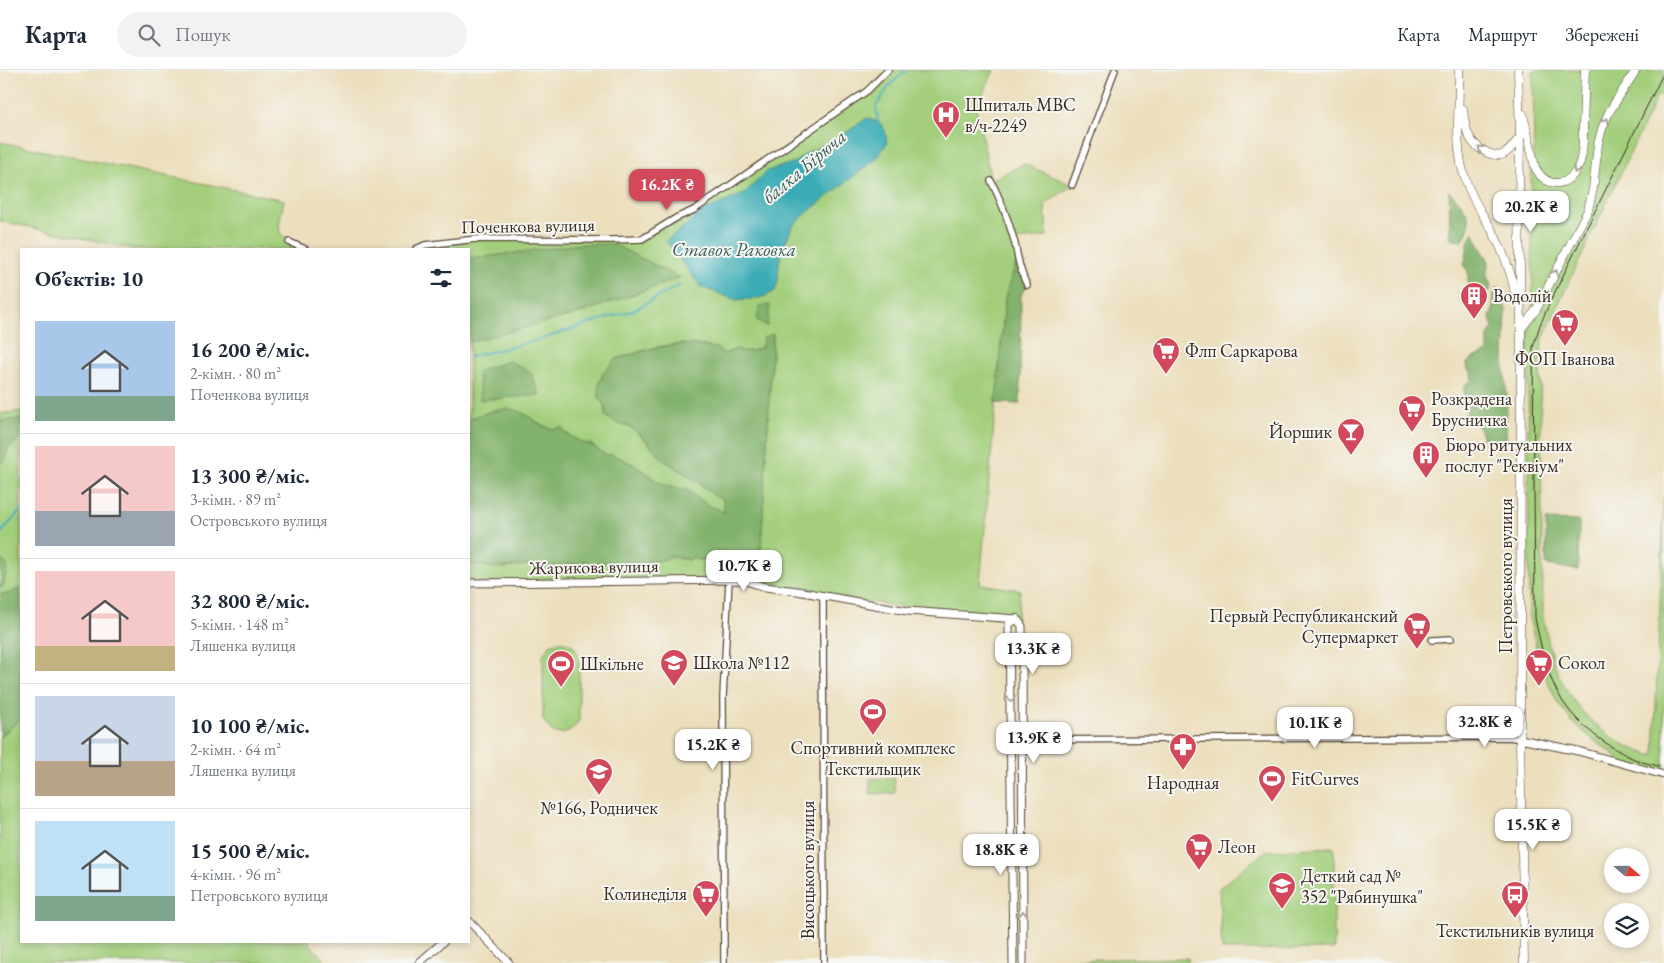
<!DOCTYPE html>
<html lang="uk">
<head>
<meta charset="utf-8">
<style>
	body { margin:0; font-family:"EB Garamond",serif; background:#f2f2f3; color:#1f2937; height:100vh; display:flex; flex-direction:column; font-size:19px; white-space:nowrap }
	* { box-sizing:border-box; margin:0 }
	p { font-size:16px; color:#747a83 }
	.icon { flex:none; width:28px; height:28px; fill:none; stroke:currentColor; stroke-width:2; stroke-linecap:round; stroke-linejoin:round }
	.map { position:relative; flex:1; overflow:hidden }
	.side { position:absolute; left:20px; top:178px; width:450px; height:695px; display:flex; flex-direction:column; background:#fff; border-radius:0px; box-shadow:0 2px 8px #0003 }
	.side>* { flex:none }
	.needle { width:32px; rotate:110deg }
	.buttons { position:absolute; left:1604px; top:778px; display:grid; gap:10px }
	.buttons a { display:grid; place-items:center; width:45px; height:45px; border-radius:50%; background:#fff; box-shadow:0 2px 8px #0003; font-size:25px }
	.price { position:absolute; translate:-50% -42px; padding:0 11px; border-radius:10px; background:#fff; color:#222; font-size:16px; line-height:32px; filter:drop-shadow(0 1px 2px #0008) }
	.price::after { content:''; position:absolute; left:50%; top:30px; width:15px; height:11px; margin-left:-8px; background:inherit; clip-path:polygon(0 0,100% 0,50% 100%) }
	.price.active { background:#d1495b; color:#fff }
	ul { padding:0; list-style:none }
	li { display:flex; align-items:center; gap:15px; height:125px; padding:0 15px }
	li+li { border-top:1px solid #e0e1e3 }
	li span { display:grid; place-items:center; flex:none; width:140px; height:100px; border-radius:0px; color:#555 }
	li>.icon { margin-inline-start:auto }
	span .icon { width:60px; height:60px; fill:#fffc; stroke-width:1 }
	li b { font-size:21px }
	h2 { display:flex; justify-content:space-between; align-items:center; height:60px; padding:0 15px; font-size:21px }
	header { display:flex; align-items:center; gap:30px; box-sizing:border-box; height:70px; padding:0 25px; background:#fff; border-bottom:1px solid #e0e1e3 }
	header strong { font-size:24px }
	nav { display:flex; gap:28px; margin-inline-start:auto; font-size:18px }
	.search { width:350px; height:45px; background:#f2f2f3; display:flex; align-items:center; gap:12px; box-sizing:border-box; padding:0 18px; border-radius:28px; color:#747a83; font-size:19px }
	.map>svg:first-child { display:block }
	.green { fill:#a3cf7c; stroke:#6f7c4d }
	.forest { fill:#82b26c; stroke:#5e6e45 }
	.water { fill:#3bacb6; stroke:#3b6b6a }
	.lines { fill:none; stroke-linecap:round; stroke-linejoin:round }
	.stream { stroke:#3bacb6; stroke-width:2 }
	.minor-casing { stroke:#564536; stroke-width:8 }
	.tertiary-casing { stroke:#564536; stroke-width:9 }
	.secondary-casing { stroke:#564536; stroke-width:9 }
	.minor { stroke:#fff; stroke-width:5.5 }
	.tertiary { stroke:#fff; stroke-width:7 }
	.secondary { stroke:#fff; stroke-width:8 }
	.tram { stroke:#3b2a1e; stroke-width:1 }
	.oneway { stroke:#a79f9a }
	.labels { text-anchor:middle; stroke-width:4; stroke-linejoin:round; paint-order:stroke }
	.poi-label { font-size:18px; fill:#3b2a1e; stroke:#f6f6f2; text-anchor:start }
	.street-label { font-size:18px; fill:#3b2a1e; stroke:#f6f6f2 }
	.water-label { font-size:19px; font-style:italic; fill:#3b5e5b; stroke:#f6f6f2 }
</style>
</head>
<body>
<header>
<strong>Карта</strong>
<div class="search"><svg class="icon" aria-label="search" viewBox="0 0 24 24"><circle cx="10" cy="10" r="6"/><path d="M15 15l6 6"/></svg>Пошук</div>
<nav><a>Карта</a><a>Маршрут</a><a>Збережені</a></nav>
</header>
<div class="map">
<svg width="1664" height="893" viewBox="0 0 1664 893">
	<rect width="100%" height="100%" fill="#f6f6f2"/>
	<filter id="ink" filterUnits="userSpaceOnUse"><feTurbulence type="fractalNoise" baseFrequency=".02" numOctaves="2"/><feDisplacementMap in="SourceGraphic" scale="10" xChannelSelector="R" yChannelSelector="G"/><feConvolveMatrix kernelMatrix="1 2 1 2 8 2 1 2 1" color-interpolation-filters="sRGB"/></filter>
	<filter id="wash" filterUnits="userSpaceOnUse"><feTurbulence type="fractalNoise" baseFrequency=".0096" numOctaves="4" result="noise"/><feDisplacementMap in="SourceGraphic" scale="20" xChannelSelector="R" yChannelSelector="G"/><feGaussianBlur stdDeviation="1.12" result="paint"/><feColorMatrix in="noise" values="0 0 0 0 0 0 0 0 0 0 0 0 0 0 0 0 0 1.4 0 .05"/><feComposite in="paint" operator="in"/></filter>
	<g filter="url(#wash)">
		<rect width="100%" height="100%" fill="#ecdfbd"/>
		<g class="green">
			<path d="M888 0H994L976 38 991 110 1024 94 1072 115 1045 135 1047 166 1014 171 1018 188 1005 228 980 514 1020 520 1017 549 939 542 759 516 773 265C760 278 754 286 736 279L724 284C705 271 676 273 654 278 641 280 629 286 616 289L599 327 618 354 630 357 644 368 655 381 673 396 699 413 715 426 723 428 724 444 718 439 709 436 685 419 670 417 658 412 637 396 611 384 607 386 590 374 582 373 564 362 544 356 518 341 494 340 469 349V179H416L476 169H642L694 140 867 21Z"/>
			<path d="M1533 0H1664V27L1658 25 1655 31 1559 233 1543 269 1540 286 1543 547C1547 566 1550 586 1558 603 1576 644 1610 674 1654 686L1664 428V705L1621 693 1613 683 1595 671 1574 654 1559 635 1545 606 1539 588 1529 547 1528 270 1533 237 1531 108 1534 84Z"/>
			<path d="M0 72 284 130C278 161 272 165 305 179H134L0 151Z"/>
			<polygon points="21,341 21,518 8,524 0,524 0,344"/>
			<polygon points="673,487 680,489 692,487 698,490 715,489 717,493 725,496 730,489 746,493 743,510 469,513 469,494 506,498 527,495 549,497 565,494 578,494 586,491 602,493 624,491 646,493"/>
			<path d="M561 571 573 575 579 586V650C569 669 551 668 543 649V585L550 575Z"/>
			<polygon points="21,649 21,871 310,871 309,873 327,893 0,893 0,667"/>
			<polygon points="894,708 895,723 870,724 870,709"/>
			<polygon points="1334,777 1334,879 1222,880 1219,818 1266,781"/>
			<polygon points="1188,888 1188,893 1035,893 1035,890"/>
		</g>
		<g class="forest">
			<path d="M1449 121C1465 137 1477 150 1462 171L1453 170 1450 166Z"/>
			<path d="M1473 162 1479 175 1489 191C1488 196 1486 201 1487 206 1490 215 1493 213 1489 223L1480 227 1471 225 1468 221V201C1461 195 1465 193 1466 186 1469 174 1466 173 1473 162Z"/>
			<polygon points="580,174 613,174 680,208 581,243 469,272 469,189"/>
			<polygon points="1018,188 1027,215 1021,225 1020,334 996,333 1005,228"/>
			<path d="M1498 216 1500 230 1506 238 1504 293 1507 327 1506 371 1487 370 1483 368 1477 354 1469 349 1466 345 1468 336 1465 331 1464 317 1467 313 1472 311 1471 302 1467 299V293C1473 286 1482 286 1488 281V266L1493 258 1490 248C1496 235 1490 225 1498 216Z"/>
			<polygon points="770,235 767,256 757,250 759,236"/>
			<path d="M773 264 760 497 730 489 725 496 721 498 715 489 698 490 692 487 690 490 673 487 646 493 624 491 591 494 586 491 578 494H565L549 497 527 495 495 498 469 494V349C484 344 503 335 519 341 533 347 545 364 562 357L564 362 582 373 590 374 607 386 611 384 637 396 658 412 670 417 685 419 709 436 718 439 724 443 723 428 715 426 699 413 663 389 644 368 630 357 618 354 605 346V338L599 327V313L604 302 616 289 654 278 681 274 717 278 724 284 736 279C746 282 752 282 762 277L763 268Z"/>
			<polygon points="509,291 530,302 540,325 480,330 478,301"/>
			<polygon points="21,349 21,367 8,379 4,391 0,393 0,351"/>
			<polygon points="1546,450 1579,451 1578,500 1546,495"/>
			<polygon points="0,487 7,496 4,515 0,518"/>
			<polygon points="21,518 21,649 0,667 0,524 8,524"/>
		</g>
		<polygon class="water" points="867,48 879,52 885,60 887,73 876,89 809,141 792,157 784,176 779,193 778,212 775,221 766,226 754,229 736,230 701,217 666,171 690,152 700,142 744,124 767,101 795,92 807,83 841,66"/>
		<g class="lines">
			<g class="stream">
				<polyline points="878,52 876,36 890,15 907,0"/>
				<polyline points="469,287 539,270 606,248 632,241 680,215"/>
				<polyline points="0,464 21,440"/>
			</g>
		</g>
	</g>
	<g filter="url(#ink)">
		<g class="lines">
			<defs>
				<g id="minor">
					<path d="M991 111C1001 130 1008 149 1014 170 1018 186 1019 201 1027 215"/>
					<polyline points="1072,115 1115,0"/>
					<polyline points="289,172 305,179"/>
					<polyline points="416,179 425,175 476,169 611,170 642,169 676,148 694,140 867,21 888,0"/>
					<polyline points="823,526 824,893"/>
					<polyline points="1432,570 1451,569"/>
					<polyline points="1023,670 1510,667 1520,669"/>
					<polyline points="724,893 723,627 729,510"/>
				</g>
				<g id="tertiary">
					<polyline points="469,513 743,510 765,517 797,521 908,541 1017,549"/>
					<polyline points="1017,549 1022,556 1023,893"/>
					<polyline points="1520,669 1578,681 1664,705"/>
					<polyline points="469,851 509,893"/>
					<polyline points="419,893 444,871"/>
					<polyline points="1013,893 1009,554 1017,549"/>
				</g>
				<g id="secondary">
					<path d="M1459 0C1460 37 1453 76 1466 111 1472 130 1484 146 1493 162 1504 183 1512 204 1516 228"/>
					<polyline points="1518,0 1520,67 1519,137 1521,259 1520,669 1524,893"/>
					<path d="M1463 39C1465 59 1468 75 1488 83 1493 85 1499 87 1504 84 1510 81 1515 73 1520 67"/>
					<path d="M1523 44 1535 97C1540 107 1548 114 1559 113 1570 111 1577 102 1580 92 1584 80 1583 67 1583 54 1584 36 1584 18 1585 0"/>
					<polyline points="1521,259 1536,240 1588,140 1593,119 1598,74 1602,59 1609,42 1636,0"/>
				</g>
			</defs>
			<use href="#minor" class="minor-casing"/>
			<use href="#tertiary" class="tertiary-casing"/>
			<use href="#secondary" class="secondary-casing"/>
			<use href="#minor" class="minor"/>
			<use href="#tertiary" class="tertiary"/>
			<use href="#secondary" class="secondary"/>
			<path class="tram" d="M1664 2 1551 230 1540 255 1533 277 1535 548C1541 577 1547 607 1563 632 1579 656 1608 677 1634 689 1644 693 1654 695 1664 697"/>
		</g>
		<defs><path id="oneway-chevron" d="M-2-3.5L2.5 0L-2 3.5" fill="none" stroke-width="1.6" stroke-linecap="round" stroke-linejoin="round" transform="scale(1.25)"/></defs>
		<g class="oneway">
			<use href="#oneway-chevron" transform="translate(1606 51) rotate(-65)"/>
			<use href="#oneway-chevron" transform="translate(1481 79) rotate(-148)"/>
			<use href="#oneway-chevron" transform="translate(1576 100) rotate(120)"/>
			<use href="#oneway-chevron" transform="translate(1555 203) rotate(-62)"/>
			<use href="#oneway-chevron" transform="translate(1011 629) rotate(89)"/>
			<use href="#oneway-chevron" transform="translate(1023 844) rotate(-90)"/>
		</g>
	</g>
	<defs>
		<symbol id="hospital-pin" viewBox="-11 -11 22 30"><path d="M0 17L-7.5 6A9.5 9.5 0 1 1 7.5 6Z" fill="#d1495b" stroke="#f6f6f2"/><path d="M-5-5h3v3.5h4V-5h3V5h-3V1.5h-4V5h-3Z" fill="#fff"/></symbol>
		<symbol id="building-pin" viewBox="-11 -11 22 30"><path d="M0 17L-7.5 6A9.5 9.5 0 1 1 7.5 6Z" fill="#d1495b" stroke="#f6f6f2"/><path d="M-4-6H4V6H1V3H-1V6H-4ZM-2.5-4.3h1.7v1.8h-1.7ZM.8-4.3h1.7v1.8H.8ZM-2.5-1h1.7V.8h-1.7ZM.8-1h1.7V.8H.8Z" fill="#fff"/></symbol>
		<symbol id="supermarket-pin" viewBox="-11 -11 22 30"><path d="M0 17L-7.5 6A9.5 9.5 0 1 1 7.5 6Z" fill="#d1495b" stroke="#f6f6f2"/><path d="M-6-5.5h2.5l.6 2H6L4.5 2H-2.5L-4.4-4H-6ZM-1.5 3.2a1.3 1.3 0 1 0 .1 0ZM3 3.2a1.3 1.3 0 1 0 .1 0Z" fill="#fff"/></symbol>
		<symbol id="bar-pin" viewBox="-11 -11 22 30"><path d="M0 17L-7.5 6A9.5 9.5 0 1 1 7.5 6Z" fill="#d1495b" stroke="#f6f6f2"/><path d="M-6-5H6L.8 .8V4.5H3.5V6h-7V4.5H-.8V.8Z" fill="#fff"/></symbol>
		<symbol id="school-pin" viewBox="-11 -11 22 30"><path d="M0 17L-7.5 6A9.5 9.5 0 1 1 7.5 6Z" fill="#d1495b" stroke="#f6f6f2"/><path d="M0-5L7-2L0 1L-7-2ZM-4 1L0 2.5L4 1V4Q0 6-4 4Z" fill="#fff"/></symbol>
		<symbol id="stadium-pin" viewBox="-11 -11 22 30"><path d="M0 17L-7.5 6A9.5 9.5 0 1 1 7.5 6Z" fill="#d1495b" stroke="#f6f6f2"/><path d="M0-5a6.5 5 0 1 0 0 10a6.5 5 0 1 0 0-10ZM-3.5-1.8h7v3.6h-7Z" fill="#fff"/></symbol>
		<symbol id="pharmacy-pin" viewBox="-11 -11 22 30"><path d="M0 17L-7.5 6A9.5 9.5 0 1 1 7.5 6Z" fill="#d1495b" stroke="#f6f6f2"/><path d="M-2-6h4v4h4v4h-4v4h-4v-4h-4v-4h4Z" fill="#fff"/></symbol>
		<symbol id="bus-pin" viewBox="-11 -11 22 30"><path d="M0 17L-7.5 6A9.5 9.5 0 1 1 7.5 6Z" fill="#d1495b" stroke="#f6f6f2"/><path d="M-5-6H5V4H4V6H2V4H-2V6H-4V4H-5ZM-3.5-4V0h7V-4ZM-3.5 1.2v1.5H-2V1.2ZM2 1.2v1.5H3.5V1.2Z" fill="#fff"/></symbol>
	</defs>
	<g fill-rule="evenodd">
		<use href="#hospital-pin" x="930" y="29" width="32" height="43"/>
		<use href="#building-pin" x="1458" y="210" width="32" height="43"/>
		<use href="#supermarket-pin" x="1549" y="237" width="32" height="43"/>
		<use href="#supermarket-pin" x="1150" y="265" width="32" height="43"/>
		<use href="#supermarket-pin" x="1396" y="323" width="32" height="43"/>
		<use href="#bar-pin" x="1335" y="346" width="32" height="43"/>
		<use href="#building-pin" x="1410" y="369" width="32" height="43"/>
		<use href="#supermarket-pin" x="1401" y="540" width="32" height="43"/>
		<use href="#school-pin" x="658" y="577" width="32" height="43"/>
		<use href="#supermarket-pin" x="1523" y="577" width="32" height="43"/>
		<use href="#stadium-pin" x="545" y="578" width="32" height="43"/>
		<use href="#stadium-pin" x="857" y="626" width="32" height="43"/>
		<use href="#pharmacy-pin" x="1167" y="661" width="32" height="43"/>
		<use href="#school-pin" x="583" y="686" width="32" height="43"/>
		<use href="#stadium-pin" x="1256" y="693" width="32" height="43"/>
		<use href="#supermarket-pin" x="1183" y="761" width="32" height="43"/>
		<use href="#school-pin" x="1266" y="800" width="32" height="43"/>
		<use href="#supermarket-pin" x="690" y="808" width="32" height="43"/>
		<use href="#bus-pin" x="1499" y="809" width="32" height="43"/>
	</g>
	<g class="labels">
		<g class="poi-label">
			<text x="965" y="41">Шпиталь МВС<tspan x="965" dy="21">в/ч-2249</tspan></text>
			<text x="1493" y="232">Водолій</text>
			<text x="1185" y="287">Флп Саркарова</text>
			<text x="1565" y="295" text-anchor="middle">ФОП Іванова</text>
			<text x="1431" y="335">Розкрадена<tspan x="1431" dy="21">Брусничка</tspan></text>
			<text x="1332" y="368" text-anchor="end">Йоршик</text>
			<text x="1445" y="381">Бюро ритуальних<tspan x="1445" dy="21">послуг "Реквіум"</tspan></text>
			<text x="1398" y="552" text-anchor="end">Первый Республиканский<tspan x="1398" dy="21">Супермаркет</tspan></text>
			<text x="693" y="599">Школа №112</text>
			<text x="1558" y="599">Сокол</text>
			<text x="580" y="600">Шкільне</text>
			<text x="873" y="684" text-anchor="middle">Спортивний комплекс<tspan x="873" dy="21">Текстильщик</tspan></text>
			<text x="1291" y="715">FitCurves</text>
			<text x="1183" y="719" text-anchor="middle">Народная</text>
			<text x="599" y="744" text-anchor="middle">№166, Родничек</text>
			<text x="1218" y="783">Леон</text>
			<text x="1301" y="812">Деткий сад №<tspan x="1301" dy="21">352 "Рябинушка"</tspan></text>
			<text x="687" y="830" text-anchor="end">Колинеділя</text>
			<text x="1515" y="867" text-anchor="middle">Текстильників вулиця</text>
		</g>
		<g class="street-label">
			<text transform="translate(528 156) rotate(-1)" y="6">Поченкова вулиця</text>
			<text transform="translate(594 497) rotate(-1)" y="6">Жарикова вулиця</text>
			<text transform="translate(1506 506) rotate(-90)" y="6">Петровського вулиця</text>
			<text transform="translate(808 800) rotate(-90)" y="6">Висоцького вулиця</text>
		</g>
		<g class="water-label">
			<text transform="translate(804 96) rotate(-40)" y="7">балка Бірюча</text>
			<text x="734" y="186">Ставок Раковка</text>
		</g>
	</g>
</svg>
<div class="buttons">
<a><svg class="needle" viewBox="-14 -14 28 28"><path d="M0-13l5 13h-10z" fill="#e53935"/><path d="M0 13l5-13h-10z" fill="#747a83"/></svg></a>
<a><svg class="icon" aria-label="layers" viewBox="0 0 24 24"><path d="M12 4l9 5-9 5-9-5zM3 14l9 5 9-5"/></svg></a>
</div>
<b class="price active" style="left:667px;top:141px">16.2K ₴</b>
<b class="price" style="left:1531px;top:163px">20.2K ₴</b>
<b class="price" style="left:744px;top:522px">10.7K ₴</b>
<b class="price" style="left:1033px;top:605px">13.3K ₴</b>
<b class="price" style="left:1485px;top:678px">32.8K ₴</b>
<b class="price" style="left:1315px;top:679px">10.1K ₴</b>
<b class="price" style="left:1034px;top:694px">13.9K ₴</b>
<b class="price" style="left:713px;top:701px">15.2K ₴</b>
<b class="price" style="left:1533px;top:781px">15.5K ₴</b>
<b class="price" style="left:1001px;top:806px">18.8K ₴</b>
<section class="side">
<h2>Об’єктів: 10<svg class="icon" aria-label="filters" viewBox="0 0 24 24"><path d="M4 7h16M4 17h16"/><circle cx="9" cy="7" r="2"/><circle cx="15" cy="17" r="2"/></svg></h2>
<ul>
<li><span style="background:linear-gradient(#a9c7e8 75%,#7fa58c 0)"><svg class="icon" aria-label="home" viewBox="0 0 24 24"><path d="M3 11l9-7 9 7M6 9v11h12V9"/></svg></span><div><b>16 200 ₴/міс.</b><p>2-кімн. · 80 m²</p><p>Поченкова вулиця</p></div></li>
<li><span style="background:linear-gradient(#f6c9c9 65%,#9aa5b1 0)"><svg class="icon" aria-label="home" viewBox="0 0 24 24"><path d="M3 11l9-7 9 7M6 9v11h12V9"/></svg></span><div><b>13 300 ₴/міс.</b><p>3-кімн. · 89 m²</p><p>Островського вулиця</p></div></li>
<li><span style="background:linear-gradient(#f6c9c9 75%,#c2b280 0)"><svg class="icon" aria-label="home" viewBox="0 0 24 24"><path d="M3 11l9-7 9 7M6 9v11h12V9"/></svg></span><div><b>32 800 ₴/міс.</b><p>5-кімн. · 148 m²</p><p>Ляшенка вулиця</p></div></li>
<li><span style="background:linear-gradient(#c9d6e8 65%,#b9a48a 0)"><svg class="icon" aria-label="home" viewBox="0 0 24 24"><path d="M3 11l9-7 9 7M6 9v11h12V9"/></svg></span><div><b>10 100 ₴/міс.</b><p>2-кімн. · 64 m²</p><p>Ляшенка вулиця</p></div></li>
<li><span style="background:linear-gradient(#bfe0f5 75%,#7fa58c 0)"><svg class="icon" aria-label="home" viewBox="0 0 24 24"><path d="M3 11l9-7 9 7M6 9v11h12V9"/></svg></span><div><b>15 500 ₴/міс.</b><p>4-кімн. · 96 m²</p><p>Петровського вулиця</p></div></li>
</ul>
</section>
</div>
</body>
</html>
